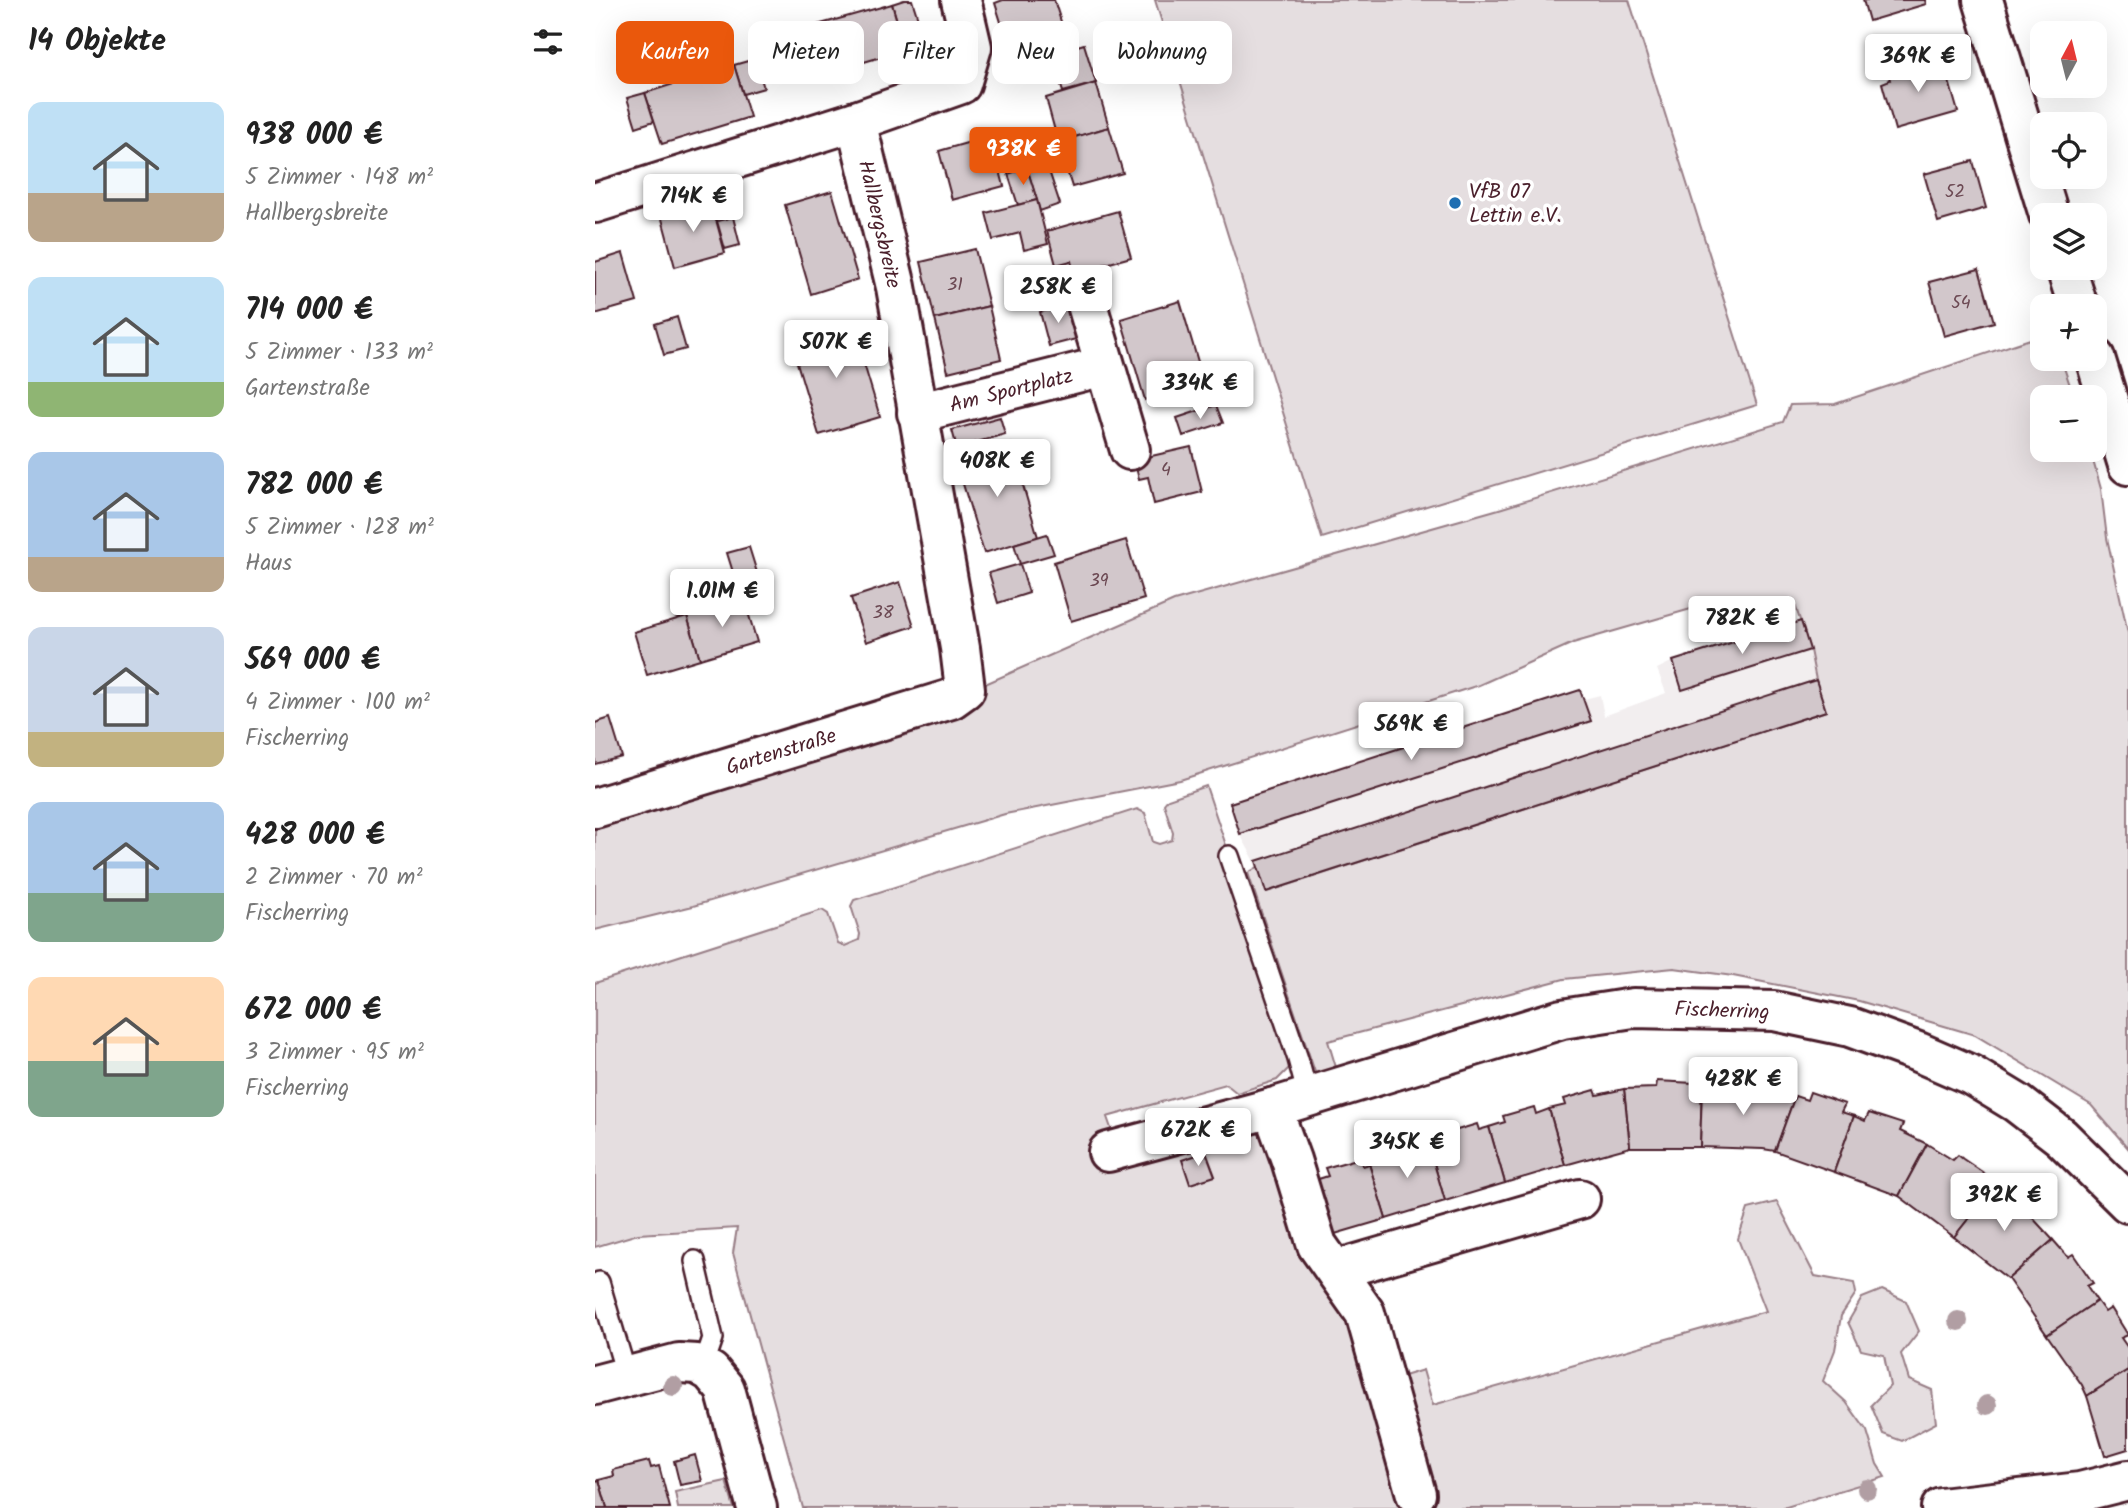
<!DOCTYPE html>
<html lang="de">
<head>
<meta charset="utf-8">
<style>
	body { margin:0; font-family:Kalam,sans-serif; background:#f2f2f2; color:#222; height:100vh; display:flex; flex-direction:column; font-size:26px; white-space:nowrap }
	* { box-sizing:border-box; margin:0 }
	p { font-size:23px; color:#767676 }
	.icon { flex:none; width:38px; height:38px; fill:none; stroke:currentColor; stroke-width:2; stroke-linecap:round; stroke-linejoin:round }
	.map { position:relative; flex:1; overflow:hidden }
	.details { display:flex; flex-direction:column; background:#fff; width:595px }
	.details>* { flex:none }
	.guide { position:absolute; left:21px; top:21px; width:665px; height:63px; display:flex; gap:14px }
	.needle { width:46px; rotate:7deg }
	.controls { position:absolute; left:1435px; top:21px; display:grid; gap:14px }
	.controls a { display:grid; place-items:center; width:77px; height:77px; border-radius:14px; background:#fff; box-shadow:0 7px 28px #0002; font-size:35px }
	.price { position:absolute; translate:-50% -60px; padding:0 16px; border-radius:7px; background:#fff; color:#222; font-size:23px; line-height:46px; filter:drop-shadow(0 2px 4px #0008) }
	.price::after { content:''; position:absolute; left:50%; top:42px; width:21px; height:16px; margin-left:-10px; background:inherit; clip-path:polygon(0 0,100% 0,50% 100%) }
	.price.on { background:#ea580c; color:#fff }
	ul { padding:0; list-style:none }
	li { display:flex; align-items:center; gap:21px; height:175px; padding:0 28px }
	li span { display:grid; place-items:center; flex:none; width:196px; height:140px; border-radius:14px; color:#555 }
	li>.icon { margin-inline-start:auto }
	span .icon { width:84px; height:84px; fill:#fffc; stroke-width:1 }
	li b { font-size:30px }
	h2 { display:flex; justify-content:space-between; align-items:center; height:84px; padding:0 28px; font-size:30px }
	.pill { padding:0 24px; border-radius:14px; background:#fff; box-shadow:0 7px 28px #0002; font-size:24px; line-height:63px }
	.pill.on { background:#ea580c; color:#fff }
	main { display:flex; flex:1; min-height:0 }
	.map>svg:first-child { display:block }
	.built { fill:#f2eeef }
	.green { fill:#e5dee0; stroke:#987e86; stroke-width:2 }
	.building { fill:#d2c7cb; stroke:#4a1f2b; stroke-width:2 }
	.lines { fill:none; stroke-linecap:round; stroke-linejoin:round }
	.service-casing { stroke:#4a1f2b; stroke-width:24 }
	.minor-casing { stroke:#4a1f2b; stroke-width:44 }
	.tertiary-casing { stroke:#4a1f2b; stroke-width:44 }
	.service { stroke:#fff; stroke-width:19 }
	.minor { stroke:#fff; stroke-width:38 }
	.tertiary { stroke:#fff; stroke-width:38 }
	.tree { fill:#b19ea3 }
	.poi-dot { fill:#1f6fb2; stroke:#fff; stroke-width:2.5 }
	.labels { text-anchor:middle; stroke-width:7; stroke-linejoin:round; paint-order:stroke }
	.number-label { font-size:18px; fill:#6c4953 }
	.poi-label { font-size:21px; fill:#4a1f2b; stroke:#fff; text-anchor:start }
	.street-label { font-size:21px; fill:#4a1f2b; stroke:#fff }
</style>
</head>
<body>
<main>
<section class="details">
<h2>14 Objekte<svg class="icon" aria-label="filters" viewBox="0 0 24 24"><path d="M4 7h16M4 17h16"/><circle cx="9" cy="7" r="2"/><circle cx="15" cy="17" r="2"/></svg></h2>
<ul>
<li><span style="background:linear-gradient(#bfe0f5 65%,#b9a48a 0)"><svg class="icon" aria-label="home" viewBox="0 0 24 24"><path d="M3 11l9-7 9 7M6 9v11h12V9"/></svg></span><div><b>938 000 €</b><p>5 Zimmer · 148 m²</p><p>Hallbergsbreite</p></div></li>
<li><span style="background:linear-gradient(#bfe0f5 75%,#8fb573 0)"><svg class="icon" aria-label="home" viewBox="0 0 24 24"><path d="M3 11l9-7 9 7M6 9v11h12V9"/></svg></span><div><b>714 000 €</b><p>5 Zimmer · 133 m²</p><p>Gartenstraße</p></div></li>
<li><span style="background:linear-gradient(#a9c7e8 75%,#b9a48a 0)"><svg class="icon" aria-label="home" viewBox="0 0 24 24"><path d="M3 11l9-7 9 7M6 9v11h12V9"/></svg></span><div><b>782 000 €</b><p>5 Zimmer · 128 m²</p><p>Haus</p></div></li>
<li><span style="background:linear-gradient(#c9d6e8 75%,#c2b280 0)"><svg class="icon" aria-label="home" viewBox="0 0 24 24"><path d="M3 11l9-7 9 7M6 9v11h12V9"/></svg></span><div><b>569 000 €</b><p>4 Zimmer · 100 m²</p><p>Fischerring</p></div></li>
<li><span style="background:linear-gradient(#a9c7e8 65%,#7fa58c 0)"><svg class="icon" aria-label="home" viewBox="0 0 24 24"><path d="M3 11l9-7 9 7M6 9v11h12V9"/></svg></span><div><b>428 000 €</b><p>2 Zimmer · 70 m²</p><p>Fischerring</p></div></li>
<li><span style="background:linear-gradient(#ffd9b3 60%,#7fa58c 0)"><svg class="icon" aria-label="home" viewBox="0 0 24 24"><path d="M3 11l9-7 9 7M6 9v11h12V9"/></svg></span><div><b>672 000 €</b><p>3 Zimmer · 95 m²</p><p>Fischerring</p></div></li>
</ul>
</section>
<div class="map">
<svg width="1533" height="1508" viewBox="0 0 1533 1508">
	<rect width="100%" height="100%" fill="#fff"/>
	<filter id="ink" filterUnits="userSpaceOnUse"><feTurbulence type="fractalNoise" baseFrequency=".0143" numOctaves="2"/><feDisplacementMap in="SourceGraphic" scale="14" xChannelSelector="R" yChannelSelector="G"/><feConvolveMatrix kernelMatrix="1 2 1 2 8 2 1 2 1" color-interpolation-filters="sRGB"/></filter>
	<g filter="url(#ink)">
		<polygon class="built" points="1206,621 1231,711 671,892 663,867 645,834 635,803 985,690 989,699 1005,695 1009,716 1071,693 1062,669 1078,661"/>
		<g class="green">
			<polygon points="560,0 1034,0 1162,405 727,538"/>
			<polygon points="1447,335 1447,359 1466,359 1479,397 1447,397 1447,450 1495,450 1506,489 1512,538 1533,633 1533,1148 1496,1105 1380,1035 1264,1001 1138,976 1079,968 969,979 733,1041 743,1074 722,1078 653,873 663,867 672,892 1231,711 1221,680 1215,650 1198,599 1127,600 978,643 884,685 585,780 410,814 98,906 0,930 0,824 356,699 579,601 904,509 1188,422 1195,405 1240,404"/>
			<polygon points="611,786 703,1059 682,1080 642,1093 631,1084 512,1117 523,1148 677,1108 741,1270 823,1508 208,1508 138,1253 142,1228 43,1234 0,1247 0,983 227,910 233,914 243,943 250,946 264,940 265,934 256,906 259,900 542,809 550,813 558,842 564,844 577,840 578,833 569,804 573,799"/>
			<polygon points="1182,1202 1220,1276 1259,1283 1261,1293 1246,1316 1240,1350 1228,1381 1251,1402 1272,1431 1282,1464 1290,1477 1188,1508 827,1508 802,1378 828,1370 838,1405 1171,1311 1143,1239 1153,1209"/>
			<polygon points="1287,1290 1311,1301 1324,1331 1306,1354 1314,1380 1337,1390 1341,1423 1307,1441 1288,1434 1276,1405 1295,1386 1289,1355 1266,1350 1253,1322 1267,1298"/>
			<polygon points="131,1481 139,1508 83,1508 80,1492"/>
		</g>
		<g class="building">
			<polygon points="309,0 317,0 325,25 305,31 297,4"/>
			<polygon points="408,0 459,0 471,37 416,54 400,3"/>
			<polygon points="1268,0 1330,0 1331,4 1274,21"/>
			<polygon points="297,4 310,50 221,76 208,29"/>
			<polygon points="208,29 216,57 196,64 188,35"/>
			<polygon points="489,44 501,83 468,92 456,54"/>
			<polygon points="160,59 169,88 148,94 139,65"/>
			<polygon points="1327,60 1330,70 1349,64 1363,112 1300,130 1287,83 1295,80 1292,70"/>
			<polygon points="139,65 155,117 67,144 50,93"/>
			<polygon points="501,83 514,127 463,142 451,98"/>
			<polygon points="50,93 59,121 41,127 32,98"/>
			<polygon points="514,127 528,173 477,187 463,142"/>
			<polygon points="396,136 409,186 357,200 344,151"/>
			<polygon points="1378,161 1391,208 1343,222 1329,174"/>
			<polygon points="451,162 465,204 445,211 432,168"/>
			<polygon points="432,168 442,200 423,205 413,174"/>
			<polygon points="237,191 263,279 216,294 190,205"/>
			<polygon points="442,200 453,244 429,250 425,233 398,240 391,213"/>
			<polygon points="116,201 130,253 80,267 66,215"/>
			<polygon points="523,211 536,257 479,273 476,261 461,265 452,231"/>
			<polygon points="138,217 145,245 130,249 122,221"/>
			<polygon points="380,249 394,306 340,319 326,262"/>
			<polygon points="28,253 42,302 0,314 0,262"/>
			<polygon points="1384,269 1399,322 1349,336 1334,282"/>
			<polygon points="585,301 609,382 550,400 526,319"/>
			<polygon points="472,305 481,339 454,346 445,312"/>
			<polygon points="394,306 406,359 353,372 340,319"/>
			<polygon points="82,317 91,349 69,355 60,324"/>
			<polygon points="257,324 285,417 224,435 196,343"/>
			<polygon points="621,405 628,423 588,436 582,418"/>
			<polygon points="405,417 410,434 362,448 357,430"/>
			<polygon points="416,444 443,537 389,553 361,461"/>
			<polygon points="596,447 607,492 559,504 553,477 544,479 539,460"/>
			<polygon points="452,534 459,554 425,564 419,544"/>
			<polygon points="531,540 549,599 476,621 459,562"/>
			<polygon points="154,547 164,579 142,585 132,553"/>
			<polygon points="425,564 434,593 403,603 394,573"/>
			<polygon points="305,582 319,626 271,642 256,598"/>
			<polygon points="149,599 162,642 105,659 92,616"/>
			<polygon points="92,616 105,659 52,675 39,632"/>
			<polygon points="1206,621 1215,650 1087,690 1078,661"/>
			<polygon points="1221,680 1231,711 671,892 661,861"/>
			<polygon points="985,690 996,721 645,834 635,803"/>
			<polygon points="15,718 27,757 0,764 0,723"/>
			<polygon points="1062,1081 1099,1083 1099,1089 1107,1089 1105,1147 1035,1147 1029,1089 1061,1088"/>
			<polygon points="1122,1083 1164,1084 1164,1090 1200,1096 1180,1151 1168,1149 1105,1147 1107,1089 1122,1089"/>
			<polygon points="1029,1089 1035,1147 970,1165 954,1109 971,1105 969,1099 1000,1090 1002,1095"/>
			<polygon points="1215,1092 1250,1104 1246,1112 1259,1116 1239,1172 1180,1151 1200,1096 1212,1100"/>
			<polygon points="939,1107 941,1114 954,1109 970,1165 910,1183 894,1127 910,1122 908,1116"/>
			<polygon points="1274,1113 1308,1124 1305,1131 1332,1144 1304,1196 1239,1172 1259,1116 1270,1121"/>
			<polygon points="882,1124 884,1130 894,1127 910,1183 850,1201 834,1146 850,1140 849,1134"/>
			<polygon points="823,1142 824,1148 834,1146 850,1201 791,1219 774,1164 792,1158 790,1152"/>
			<polygon points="1332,1144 1358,1160 1363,1155 1368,1159 1390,1174 1385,1179 1397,1189 1359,1237 1304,1196"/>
			<polygon points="611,1152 620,1176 595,1184 587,1160"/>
			<polygon points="765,1158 768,1166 774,1164 791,1219 733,1236 717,1181 733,1176 730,1168"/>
			<polygon points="1397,1189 1411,1198 1416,1193 1439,1211 1435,1215 1458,1240 1413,1279 1359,1237"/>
			<polygon points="1458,1240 1473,1257 1478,1254 1498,1283 1492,1286 1502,1301 1452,1335 1413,1279"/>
			<polygon points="1502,1301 1510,1312 1516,1308 1533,1335 1526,1338 1533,1348 1533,1370 1492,1396 1487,1385 1452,1335"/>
			<polygon points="1533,1370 1533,1449 1510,1456 1492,1396"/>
			<polygon points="100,1455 107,1481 85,1485 79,1461"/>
			<polygon points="54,1461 56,1468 64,1466 75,1508 12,1508 4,1480 19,1476 18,1470"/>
			<polygon points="4,1480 12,1508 0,1508 0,1481"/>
		</g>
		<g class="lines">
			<defs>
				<g id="service">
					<polyline points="634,856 703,1059 713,1096"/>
					<polyline points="100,1261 118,1338 108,1367"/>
					<polyline points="4,1282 32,1377"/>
				</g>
				<g id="minor">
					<polyline points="0,203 261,121 366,84 377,47 366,0"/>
					<polyline points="488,291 535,450"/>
					<polyline points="322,413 509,366"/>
					<polyline points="0,808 356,699 370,689 365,648 301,287 261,121"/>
					<polyline points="677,1108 696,1160 722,1245 770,1313 821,1494"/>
					<polyline points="513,1152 677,1108 967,1019 1038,1008 1179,1011 1255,1027 1323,1052 1376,1075 1422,1103 1466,1137 1533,1203"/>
					<polyline points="741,1270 985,1199"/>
					<polyline points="0,1385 84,1363 102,1364 116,1372 130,1389 162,1508"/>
					<polyline points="1346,1508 1485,1492 1533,1480"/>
				</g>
				<g id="tertiary">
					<polyline points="1388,0 1454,215"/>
					<polyline points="1471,268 1483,306"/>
					<polyline points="1500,358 1533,465"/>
				</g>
			</defs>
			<use href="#service" class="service-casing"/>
			<use href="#minor" class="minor-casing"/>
			<use href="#tertiary" class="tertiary-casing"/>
			<use href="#service" class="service"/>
			<use href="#minor" class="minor"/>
			<use href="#tertiary" class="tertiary"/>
		</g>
		<g class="tree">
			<circle cx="1363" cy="1321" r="10"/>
			<circle cx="78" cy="1386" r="10"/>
			<circle cx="1392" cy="1405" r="10"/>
			<circle cx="1272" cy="1489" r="10"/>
		</g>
	</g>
	<circle class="poi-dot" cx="860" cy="203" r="7"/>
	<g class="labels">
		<g class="number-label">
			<text x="1360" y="197">52</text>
			<text x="360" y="290">31</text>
			<text x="1366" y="308">54</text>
			<text x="571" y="475">4</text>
			<text x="504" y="586">39</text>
			<text x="288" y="618">38</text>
		</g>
		<g class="poi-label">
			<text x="874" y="198">VfB 07<tspan x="874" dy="24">Lettin e.V.</tspan></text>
		</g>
		<g class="street-label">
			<text transform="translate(285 224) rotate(77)" y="7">Hallbergsbreite</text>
			<text transform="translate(416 390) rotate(-14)" y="7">Am Sportplatz</text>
			<text transform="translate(186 751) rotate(-17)" y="7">Gartenstraße</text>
			<text transform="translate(1127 1010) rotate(2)" y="7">Fischerring</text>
		</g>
	</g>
</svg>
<div class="controls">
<a><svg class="needle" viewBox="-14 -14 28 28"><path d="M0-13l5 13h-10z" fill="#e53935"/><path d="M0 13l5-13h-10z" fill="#767676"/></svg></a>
<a><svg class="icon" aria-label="locate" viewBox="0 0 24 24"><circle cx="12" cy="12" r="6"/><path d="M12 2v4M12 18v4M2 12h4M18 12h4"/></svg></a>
<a><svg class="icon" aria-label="layers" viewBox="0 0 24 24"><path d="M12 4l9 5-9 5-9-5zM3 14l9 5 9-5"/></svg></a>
<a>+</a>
<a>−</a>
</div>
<b class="price" style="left:1323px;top:94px">369K €</b>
<b class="price on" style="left:428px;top:187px">938K €</b>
<b class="price" style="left:98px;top:234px">714K €</b>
<b class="price" style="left:463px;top:325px">258K €</b>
<b class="price" style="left:241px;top:380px">507K €</b>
<b class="price" style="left:605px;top:421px">334K €</b>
<b class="price" style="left:402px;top:499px">408K €</b>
<b class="price" style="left:127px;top:629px">1.01M €</b>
<b class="price" style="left:1147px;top:656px">782K €</b>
<b class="price" style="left:816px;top:762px">569K €</b>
<b class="price" style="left:1148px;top:1117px">428K €</b>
<b class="price" style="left:603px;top:1168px">672K €</b>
<b class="price" style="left:812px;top:1180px">345K €</b>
<b class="price" style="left:1409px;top:1233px">392K €</b>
<div class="guide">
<a class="pill on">Kaufen</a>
<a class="pill">Mieten</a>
<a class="pill">Filter</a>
<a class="pill">Neu</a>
<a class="pill">Wohnung</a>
</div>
</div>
</main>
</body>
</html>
